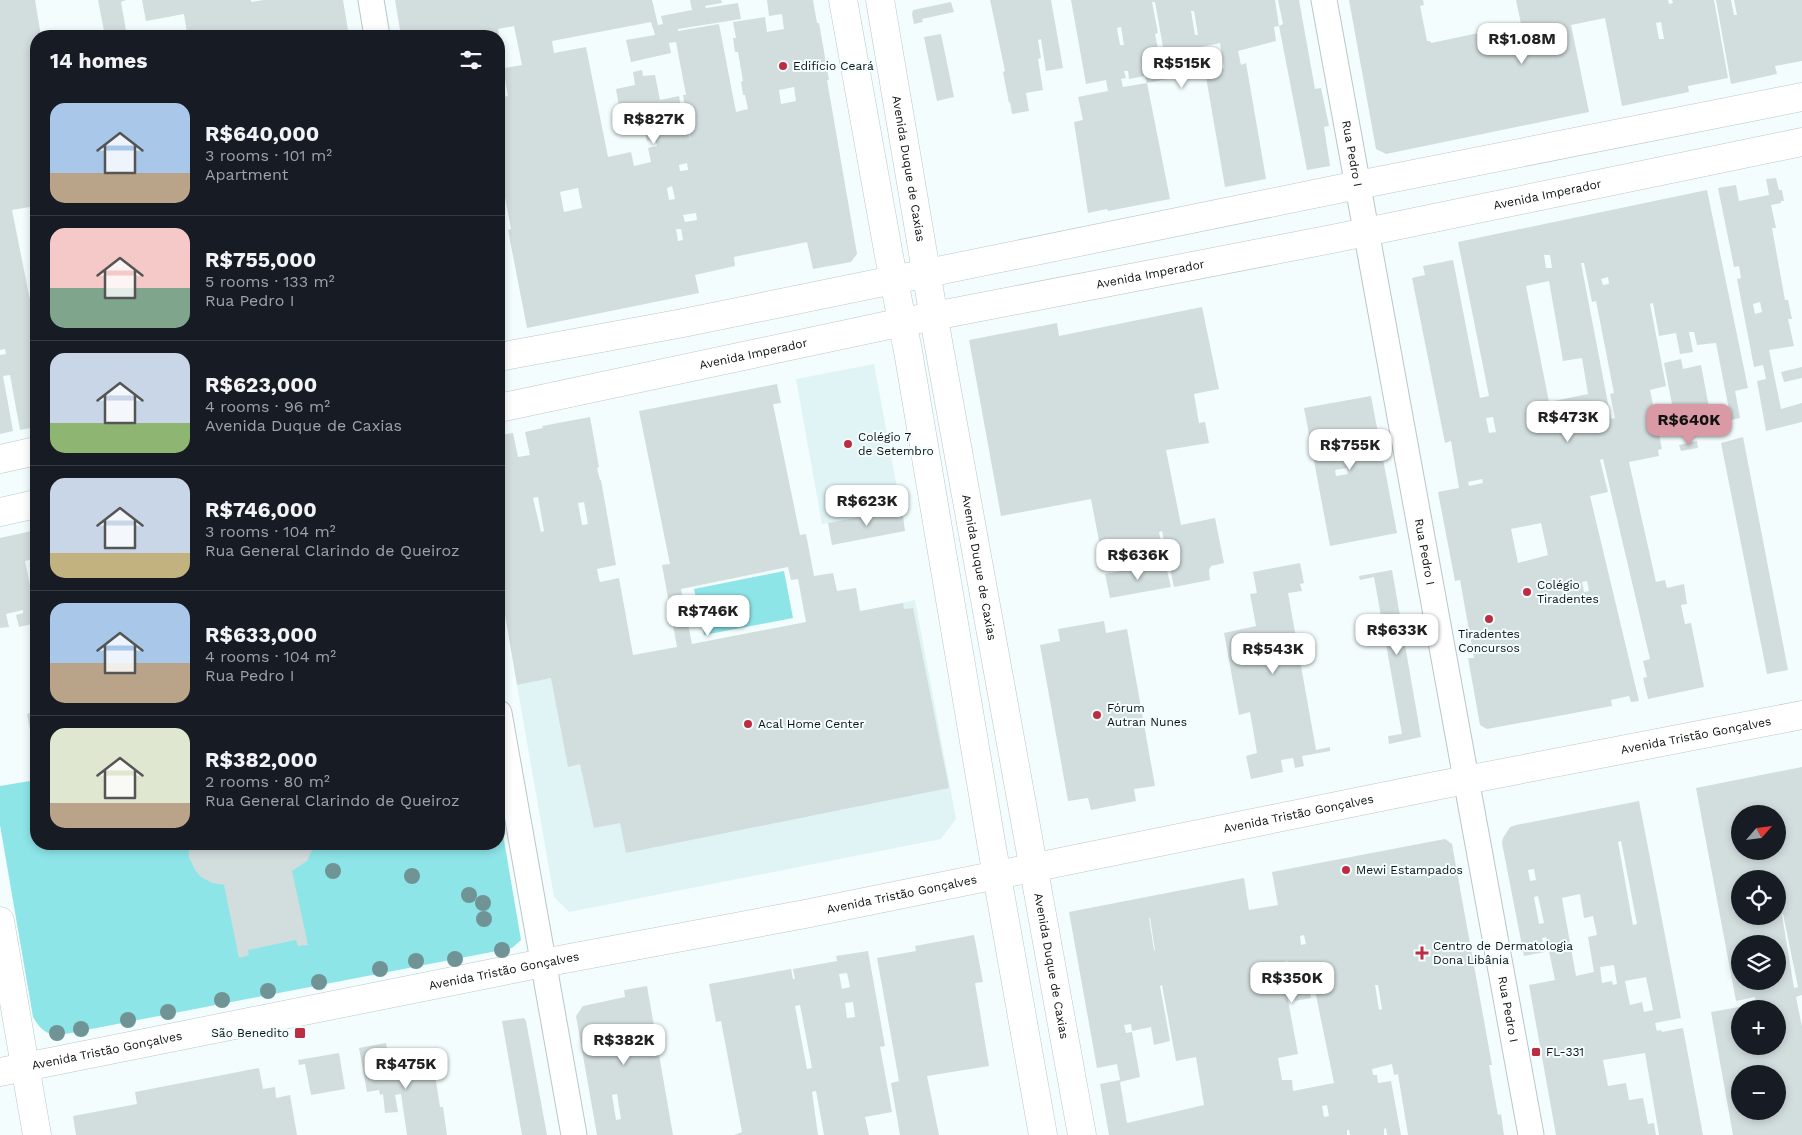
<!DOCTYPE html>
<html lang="en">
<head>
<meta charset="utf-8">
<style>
	body { margin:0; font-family:"Work Sans",sans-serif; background:#20242c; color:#f1f3f6; height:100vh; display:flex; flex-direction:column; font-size:19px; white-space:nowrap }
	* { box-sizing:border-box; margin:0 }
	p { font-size:16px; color:#9ea1a6 }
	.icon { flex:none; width:28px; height:28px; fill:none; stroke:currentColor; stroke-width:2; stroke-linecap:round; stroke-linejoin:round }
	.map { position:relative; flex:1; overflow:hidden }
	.sheet { position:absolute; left:30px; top:30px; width:475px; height:820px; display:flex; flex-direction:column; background:#171b24; border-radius:20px; box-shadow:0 2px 8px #0003 }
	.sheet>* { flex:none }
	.needle { width:32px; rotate:62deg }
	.controls { position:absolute; left:1731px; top:805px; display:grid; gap:10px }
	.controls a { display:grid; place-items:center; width:55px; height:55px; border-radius:50%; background:#171b24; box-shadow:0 2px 8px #0003; font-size:25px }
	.price { position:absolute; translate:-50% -42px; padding:0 11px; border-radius:10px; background:#fff; color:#222; font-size:16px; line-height:32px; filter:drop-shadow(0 1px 2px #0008) }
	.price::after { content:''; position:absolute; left:50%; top:30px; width:15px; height:11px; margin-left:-8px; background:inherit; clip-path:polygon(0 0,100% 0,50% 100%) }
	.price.on { background:#da9aa5; color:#111 }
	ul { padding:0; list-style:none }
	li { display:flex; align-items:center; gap:15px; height:125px; padding:0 20px }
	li+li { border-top:1px solid #363941 }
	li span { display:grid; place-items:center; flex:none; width:140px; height:100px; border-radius:15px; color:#555 }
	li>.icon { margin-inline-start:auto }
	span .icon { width:60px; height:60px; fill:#fffc; stroke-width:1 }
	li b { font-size:21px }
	h2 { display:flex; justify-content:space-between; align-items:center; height:60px; padding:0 20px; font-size:21px }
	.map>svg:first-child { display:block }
	.built { fill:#e0f4f5 }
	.green { fill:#8de5e8 }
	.building { fill:#d2dddd; fill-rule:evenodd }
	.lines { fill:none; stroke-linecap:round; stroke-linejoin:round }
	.minor-casing { stroke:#bcc6c7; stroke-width:27 }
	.tertiary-casing { stroke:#bcc6c7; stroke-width:29 }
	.primary-casing { stroke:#bcc6c7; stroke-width:29 }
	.minor { stroke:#fff; stroke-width:25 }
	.tertiary { stroke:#fff; stroke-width:28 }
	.primary { stroke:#fff; stroke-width:28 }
	.tree { fill:#709495 }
	.poi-dot { fill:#bd2d42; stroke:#f3fdfd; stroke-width:2 }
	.labels { text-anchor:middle; stroke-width:4; stroke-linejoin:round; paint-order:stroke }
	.poi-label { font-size:12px; fill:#0e1111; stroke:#f3fdfd; text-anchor:start }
	.street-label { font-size:12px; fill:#0e1111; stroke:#f3fdfd }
</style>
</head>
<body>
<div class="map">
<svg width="1802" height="1135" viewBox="0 0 1802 1135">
	<rect width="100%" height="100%" fill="#f3fdfd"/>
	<g class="built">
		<polygon points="874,364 901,510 822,524 796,379"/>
		<polygon points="915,600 956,819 941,839 569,912 554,897 517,685"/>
	</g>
	<g class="green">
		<polygon points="784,571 793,618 704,635 694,589"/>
		<path d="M36 780V844H499V811L521 940 512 948 60 1035C46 1035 40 1029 33 1017L0 825V786Z"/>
	</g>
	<g class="building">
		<polygon points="0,0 35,0 41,36 36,36 36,206 12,210 36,330 36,427 20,430 10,375 3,376 13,431 0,434 0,355 6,354 5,349 0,350"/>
		<polygon points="98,0 126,0 121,2 127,36 105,36"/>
		<polygon points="142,0 251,0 251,2 264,0 343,0 349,36 173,36 187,33 184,14 146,21"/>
		<path d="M395 0H652L658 25 663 24 661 16 692 10 690 0H721L722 3 705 6 706 8 738 3 741 19 678 29V31L719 24 736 112 748 109 745 95H743L741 82 743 81 738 52H735L733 38H736L733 22 765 17 767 32 784 29 782 14 769 16 767 0H813L817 23H819L829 80H827L857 254 851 262 813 269 807 242 734 257 735 266 695 275 699 293 527 328 508 230 511 229 499 165V89L501 97 508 96 503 68 499 69V39L505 68 522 65 514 26 498 29 499 36H401ZM651 22 655 35 626 40 631 62 671 53 669 43 676 42 686 95H683L691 142 687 127H685L679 96 660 100 655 75 643 76 642 70 633 72 635 85 616 89 621 118 635 115 636 125 643 124 647 141 655 139 657 146 648 148 651 162 634 166 631 152 608 157 586 47 554 53 552 41ZM794 87 796 101 781 104 779 90ZM687 163 688 170 680 171 679 165ZM672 186 675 199 669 200 667 188ZM578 188 582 208 564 212 560 192ZM696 213 697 220 685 222 683 215ZM676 229H681L683 240 678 241Z"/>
		<polygon points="990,0 1051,0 1063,68 1046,71 1041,39 1038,40 1041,58 1038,59 1043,90 1026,93 1029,111 1012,114 1010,102 1009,103 1003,72 1005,71"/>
		<path d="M1071 0H1275L1279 26 1283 24 1278 0H1299L1315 89 1321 88 1329 126 1324 127 1330 166 1307 170 1279 26 1274 27 1276 41 1238 51 1241 65 1246 63 1266 179 1225 187 1205 71 1224 68 1220 43 1201 47 1204 67 1184 71 1185 76 1176 77 1175 70 1165 71 1167 79 1147 83 1145 76 1129 79 1128 71H1124L1126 78 1121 79 1123 87 1147 83 1170 199 1108 211 1107 209 1088 213 1074 122 1083 120 1078 97 1108 91 1106 80 1086 84ZM1152 2H1155L1163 47 1158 49 1155 34 1158 33ZM1191 11H1194L1198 35H1195ZM1121 27 1124 45H1120L1117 28ZM1163 61 1164 67 1144 71 1143 65Z"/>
		<path d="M1349 0H1423L1424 5 1420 6 1427 41H1430L1431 43 1521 24 1516 0H1668L1669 4 1673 3 1672 0H1714L1728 78 1688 86 1689 92 1622 106 1605 18 1571 25 1589 112 1386 154 1376 149ZM1661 22 1664 39H1659L1656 23Z"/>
		<polygon points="1716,0 1731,0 1734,15 1737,15 1734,0 1802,0 1802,61 1775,66 1777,74 1731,84"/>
		<polygon points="951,2 954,12 922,19 923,22 914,24 912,14 913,10"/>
		<polygon points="941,34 954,97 937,101 924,37"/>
		<path d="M1776 178 1779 190H1782L1784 201H1781V203L1771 205 1776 228H1772L1785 300H1788L1792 319H1788L1794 346 1769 350 1781 409 1802 403V422L1766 431 1757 381 1766 379 1763 365 1754 367 1737 279 1741 278 1739 266 1734 267 1718 188 1736 185 1739 201 1769 195 1766 179ZM1760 302 1762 312 1755 314 1753 304Z"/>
		<path d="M1707 190 1748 388 1735 391 1740 418 1731 420 1716 343 1697 345 1694 332H1689L1693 352 1680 354 1676 333 1659 336 1653 303 1650 304 1666 386 1650 390 1662 449 1658 450 1659 456 1629 462 1656 582 1665 580 1667 588 1684 584 1687 604 1681 605 1685 624 1691 623 1704 687 1648 699 1643 678 1647 677 1643 661 1650 659 1603 459 1600 460 1608 492 1590 496 1639 701 1631 702 1629 696 1611 700 1612 706 1487 729 1480 725 1468 658H1474L1460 580 1455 581 1438 492 1459 488 1451 441 1445 443 1412 278 1425 275 1423 266 1453 260 1480 398 1489 396 1458 242ZM1544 255H1550L1552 268H1546ZM1581 263H1584L1592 302 1596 301 1614 393 1610 394 1615 418 1611 419ZM1608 277 1609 284 1603 285 1601 279ZM1549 281 1563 361 1582 358 1588 394 1549 402 1526 286ZM1493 417 1496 432 1489 433 1486 418ZM1482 479 1483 483 1469 486 1468 482ZM1541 523 1548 555 1518 563 1511 529ZM1587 581 1589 591 1584 592 1582 582Z"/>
		<polygon points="1202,307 1219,389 1194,394 1199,423 1205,422 1209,443 1166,450 1181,525 1215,518 1224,563 1211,566 1209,570 1210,580 1174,587 1162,531 1159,532 1163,550 1103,562 1091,499 1001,516 969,340 1057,323 1059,336"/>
		<polygon points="1681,359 1683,369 1701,365 1712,423 1706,424 1708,433 1685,436 1684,428 1677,430 1664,363"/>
		<polygon points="1802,367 1802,378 1784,382 1781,372"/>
		<path d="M777 384 781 403 773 404 800 535 806 534 814 576 833 573 837 591 856 588 860 611 903 603 904 609 913 608 949 788 626 853 620 823 594 828 580 764 568 767 551 678 517 685 499 580V435L513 433 518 457 530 455 525 432 543 428 542 426 590 417 599 467 597 468 600 480H601L616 565 597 569 599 579 600 582 619 578 633 655 677 647 662 565 670 564 639 411ZM538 497 544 531 541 532 533 498ZM584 502 588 524 582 525 578 503ZM788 567 791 580 798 579 806 622 692 644 681 589Z"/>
		<path d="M1371 396 1397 533 1330 546 1304 408ZM1347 468 1348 474 1336 476 1335 470Z"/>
		<polygon points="1743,437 1788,670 1767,674 1721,443"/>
		<polygon points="1697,441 1698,448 1681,451 1679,445"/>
		<polygon points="902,509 905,531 832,545 828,523"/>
		<polygon points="36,530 36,571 33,559 25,561 31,590 32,587 36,587 36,623 19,627 16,615 23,613 23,610 6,614 9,627 0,628 0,538"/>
		<polygon points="1165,563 1171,587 1110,598 1105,574"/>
		<polygon points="1300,563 1304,583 1300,584 1302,591 1288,593 1316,750 1330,747 1330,751 1302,756 1304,766 1295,768 1293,758 1281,760 1283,772 1251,779 1246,756 1257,753 1250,712 1239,715 1224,633 1256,626 1250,594 1257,593 1253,572"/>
		<polygon points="1392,570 1421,737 1389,744 1388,736 1402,734 1374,577 1360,580 1359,576"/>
		<polygon points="1104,621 1106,633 1127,629 1155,786 1134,789 1136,801 1091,810 1088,798 1068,801 1040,645 1060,641 1058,629"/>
		<polygon points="36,649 36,675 35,675 30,650"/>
		<polygon points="36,703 36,756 35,756 27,714 31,713 30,704"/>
		<path d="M1802 767V995L1796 997 1802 1027V1135H1733L1711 1012 1756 1004 1755 997 1736 1001 1696 788ZM1740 814H1778V851H1740ZM1740 879H1778V916H1740ZM1783 914 1798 987 1794 988 1782 915ZM1740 944H1778V981H1740ZM1740 1009H1778V1046H1764L1750 1050 1749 1046H1740ZM1740 1074H1778V1111H1740Z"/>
		<path d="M1639 801 1681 1018 1655 1023 1657 1031 1661 1030 1662 1032 1683 1028 1703 1135H1659L1645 1053 1603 1060 1608 1086 1626 1083 1629 1100 1643 1098 1648 1124 1654 1123 1656 1135H1556L1529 985 1555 980 1546 937 1542 938 1545 952 1524 956 1502 843 1503 838 1510 827 1516 825ZM1621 841 1637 924 1633 925 1618 842ZM1534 869 1536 880 1530 881 1528 870ZM1580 894 1584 918 1593 916 1597 935 1588 937 1594 972 1576 976 1562 898ZM1538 896 1544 923 1539 924 1534 897ZM1614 965 1617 984 1613 985 1612 981 1602 983 1600 967ZM1646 977 1653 1010 1644 1012 1642 1002 1630 1005 1625 981Z"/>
		<path d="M1445 839 1452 844 1492 1065H1489L1498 1115 1501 1114 1504 1135H1408L1398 1074 1394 1075 1392 1064 1372 1069 1373 1075H1377L1378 1083 1391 1081 1401 1135H1387L1386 1128 1384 1129V1135H1350L1349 1130H1347V1135H1109L1100 1084 1120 1080 1117 1064 1097 1068 1069 912 1244 878 1249 910 1278 905 1272 872ZM1149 918H1150L1155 950H1154ZM1304 935 1306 944 1301 945 1300 936ZM1288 961 1295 1001 1311 998 1305 967 1310 966 1334 1083 1293 1091 1292 1080H1282L1278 1058 1298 1054 1281 963ZM1162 985 1176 1061 1196 1057 1204 1105 1127 1123 1120 1082 1140 1077 1132 1032 1126 1033 1124 1025 1131 1024 1132 1031 1151 1027 1154 1045 1170 1041 1160 986ZM1375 985H1378L1382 1009 1379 1010ZM1327 1105 1329 1116 1324 1117 1322 1106Z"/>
		<polygon points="188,844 315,844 307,861 292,871 308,945 298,946 296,940 267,946 248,950 249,955 239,958 224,885 212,883 201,877 195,870 189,857"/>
		<polygon points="974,935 983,982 975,983 989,1066 927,1076 939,1135 900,1135 891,1083 899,1081 877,958 916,951 915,946"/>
		<path d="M868 951 885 1046 880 1047 892 1112 865 1117 869 1135H824L816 1091 812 1092 818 1135H734L742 1132 721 1021 716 1022 709 984 791 969 793 979H795L793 969 837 961 836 956ZM847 973 850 987 842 989 839 974ZM853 1002 855 1017 847 1018 845 1003ZM800 1005 812 1068 807 1069 795 1006Z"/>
		<path d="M647 986 673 1135H597L576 1016 583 1006 625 997 624 990ZM617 1094 621 1119 616 1120 612 1095Z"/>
		<polygon points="524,1018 526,1021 547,1135 522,1135 502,1021"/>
		<polygon points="386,1043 391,1071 399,1071 399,1067 412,1065 411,1058 432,1055 440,1107 443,1107 447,1135 407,1135 401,1094 395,1095 398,1112 385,1113 383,1094 380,1095 379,1090 367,1092 359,1048"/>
		<polygon points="339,1053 345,1089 311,1095 305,1064 299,1065 298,1060"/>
		<polygon points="259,1068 263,1089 275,1087 276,1098 290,1095 297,1135 76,1135 73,1116 137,1104 135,1092"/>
	</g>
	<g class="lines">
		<defs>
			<g id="minor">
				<polyline points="371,0 377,36"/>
				<path id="s1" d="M1324 0 1531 1135"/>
				<polyline points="499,713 574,1135"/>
			</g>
			<g id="tertiary">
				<polyline points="0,921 37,1135"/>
				<path id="s2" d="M0 1072 543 963 805 914 1435 786 1802 715"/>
			</g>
			<g id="primary">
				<polyline points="843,0 889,256 908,351 991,842 1043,1135"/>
				<path id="s3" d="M880 0 936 330 1082 1135"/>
				<polyline points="499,357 683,323 1358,185 1802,97"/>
				<path id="s4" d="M499 408 903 322 1332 239 1802 142"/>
				<polyline points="0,459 36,451"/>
				<polyline points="0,512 36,504"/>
			</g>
		</defs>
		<use href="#minor" class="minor-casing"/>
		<use href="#tertiary" class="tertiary-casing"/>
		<use href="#primary" class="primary-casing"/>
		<use href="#minor" class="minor"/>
		<use href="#tertiary" class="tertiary"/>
		<use href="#primary" class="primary"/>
	</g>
	<g class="tree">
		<circle cx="333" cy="871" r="8"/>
		<circle cx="412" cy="876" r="8"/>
		<circle cx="469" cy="895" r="8"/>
		<circle cx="483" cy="903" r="8"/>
		<circle cx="484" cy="919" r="8"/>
		<circle cx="502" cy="950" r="8"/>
		<circle cx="455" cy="959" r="8"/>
		<circle cx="416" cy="961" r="8"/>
		<circle cx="380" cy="969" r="8"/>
		<circle cx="319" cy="982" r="8"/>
		<circle cx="268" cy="991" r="8"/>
		<circle cx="222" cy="1000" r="8"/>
		<circle cx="168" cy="1012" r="8"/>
		<circle cx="128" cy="1020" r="8"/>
		<circle cx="81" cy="1029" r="8"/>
		<circle cx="57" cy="1033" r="8"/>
	</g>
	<g class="poi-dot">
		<circle cx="783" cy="66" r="5"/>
		<circle cx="848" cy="444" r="5"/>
		<circle cx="1527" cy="592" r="5"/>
		<circle cx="1489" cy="619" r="5"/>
		<circle cx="1097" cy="715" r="5"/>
		<circle cx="748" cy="724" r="5"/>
		<circle cx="1346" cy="870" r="5"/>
		<path d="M1419.5 945.5h5v5h5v5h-5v5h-5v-5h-5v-5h5z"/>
		<rect x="294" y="1027" width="12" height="12" rx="2.5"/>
		<rect x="1531" y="1047" width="10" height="10" rx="2.5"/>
	</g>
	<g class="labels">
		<g class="poi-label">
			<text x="793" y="70">Edifício Ceará</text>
			<text x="858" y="441">Colégio 7<tspan x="858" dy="14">de Setembro</tspan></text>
			<text x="1537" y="589">Colégio<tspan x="1537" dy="14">Tiradentes</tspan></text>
			<text x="1489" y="638" text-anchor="middle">Tiradentes<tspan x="1489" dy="14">Concursos</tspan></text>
			<text x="1107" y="712">Fórum<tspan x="1107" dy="14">Autran Nunes</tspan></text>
			<text x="758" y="728">Acal Home Center</text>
			<text x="1356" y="874">Mewi Estampados</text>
			<text x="1433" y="950">Centro de Dermatologia<tspan x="1433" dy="14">Dona Libânia</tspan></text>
			<text x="289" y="1037" text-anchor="end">São Benedito</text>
			<text x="1546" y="1056">FL-331</text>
		</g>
		<g class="street-label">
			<text dy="4" stroke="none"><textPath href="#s1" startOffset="156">Rua Pedro I</textPath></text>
			<text dy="4" stroke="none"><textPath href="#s3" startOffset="171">Avenida Duque de Caxias</textPath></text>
			<text dy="4" stroke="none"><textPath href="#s4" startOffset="1070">Avenida Imperador</textPath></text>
			<text dy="4" stroke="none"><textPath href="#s4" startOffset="665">Avenida Imperador</textPath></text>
			<text dy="4" stroke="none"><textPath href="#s4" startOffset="260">Avenida Imperador</textPath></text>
			<text dy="4" stroke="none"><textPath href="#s1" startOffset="561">Rua Pedro I</textPath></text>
			<text dy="4" stroke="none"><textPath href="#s3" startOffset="576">Avenida Duque de Caxias</textPath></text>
			<text dy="4" stroke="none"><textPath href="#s2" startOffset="1729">Avenida Tristão Gonçalves</textPath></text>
			<text dy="4" stroke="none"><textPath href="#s2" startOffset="1324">Avenida Tristão Gonçalves</textPath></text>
			<text dy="4" stroke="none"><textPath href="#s2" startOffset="919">Avenida Tristão Gonçalves</textPath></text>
			<text dy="4" stroke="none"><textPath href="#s3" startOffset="981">Avenida Duque de Caxias</textPath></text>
			<text dy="4" stroke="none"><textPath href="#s2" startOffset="514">Avenida Tristão Gonçalves</textPath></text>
			<text dy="4" stroke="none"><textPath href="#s1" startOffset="1026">Rua Pedro I</textPath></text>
			<text dy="4" stroke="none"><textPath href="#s2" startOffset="109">Avenida Tristão Gonçalves</textPath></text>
		</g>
	</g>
</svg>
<div class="controls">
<a><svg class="needle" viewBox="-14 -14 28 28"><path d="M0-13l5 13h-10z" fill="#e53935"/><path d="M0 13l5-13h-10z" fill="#9ea1a6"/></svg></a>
<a><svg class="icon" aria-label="locate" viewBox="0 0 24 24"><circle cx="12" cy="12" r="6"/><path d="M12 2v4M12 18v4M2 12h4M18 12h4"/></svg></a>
<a><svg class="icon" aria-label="layers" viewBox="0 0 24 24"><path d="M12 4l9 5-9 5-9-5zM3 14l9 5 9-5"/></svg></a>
<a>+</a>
<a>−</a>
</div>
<b class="price" style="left:1522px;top:65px">R$1.08M</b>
<b class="price" style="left:1182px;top:89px">R$515K</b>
<b class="price" style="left:654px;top:145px">R$827K</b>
<b class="price" style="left:1568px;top:443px">R$473K</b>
<b class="price on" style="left:1689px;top:446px">R$640K</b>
<b class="price" style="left:1350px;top:471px">R$755K</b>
<b class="price" style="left:867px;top:527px">R$623K</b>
<b class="price" style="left:1138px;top:581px">R$636K</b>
<b class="price" style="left:708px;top:637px">R$746K</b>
<b class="price" style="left:1397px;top:656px">R$633K</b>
<b class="price" style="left:1273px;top:675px">R$543K</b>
<b class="price" style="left:1292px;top:1004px">R$350K</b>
<b class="price" style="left:624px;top:1066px">R$382K</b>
<b class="price" style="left:406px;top:1090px">R$475K</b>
<section class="sheet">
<h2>14 homes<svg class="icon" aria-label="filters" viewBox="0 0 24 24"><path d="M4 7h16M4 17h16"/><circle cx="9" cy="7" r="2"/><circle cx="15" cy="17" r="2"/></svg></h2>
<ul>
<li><span style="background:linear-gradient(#a9c7e8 70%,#b9a48a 0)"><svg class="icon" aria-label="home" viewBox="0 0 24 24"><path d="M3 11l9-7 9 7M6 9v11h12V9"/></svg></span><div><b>R$640,000</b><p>3 rooms · 101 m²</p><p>Apartment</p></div></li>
<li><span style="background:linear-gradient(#f6c9c9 60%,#7fa58c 0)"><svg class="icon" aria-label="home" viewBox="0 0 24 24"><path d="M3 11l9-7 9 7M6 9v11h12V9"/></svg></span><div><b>R$755,000</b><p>5 rooms · 133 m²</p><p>Rua Pedro I</p></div></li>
<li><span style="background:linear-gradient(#c9d6e8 70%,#8fb573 0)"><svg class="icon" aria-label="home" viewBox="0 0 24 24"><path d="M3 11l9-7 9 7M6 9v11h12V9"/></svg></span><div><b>R$623,000</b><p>4 rooms · 96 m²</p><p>Avenida Duque de Caxias</p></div></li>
<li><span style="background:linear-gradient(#c9d6e8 75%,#c2b280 0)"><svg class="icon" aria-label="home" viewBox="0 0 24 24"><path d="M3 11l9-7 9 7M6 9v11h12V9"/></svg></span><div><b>R$746,000</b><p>3 rooms · 104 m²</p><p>Rua General Clarindo de Queiroz</p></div></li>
<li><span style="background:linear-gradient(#a9c7e8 60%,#b9a48a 0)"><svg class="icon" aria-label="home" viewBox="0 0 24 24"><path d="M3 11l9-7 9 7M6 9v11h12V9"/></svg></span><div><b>R$633,000</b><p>4 rooms · 104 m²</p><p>Rua Pedro I</p></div></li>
<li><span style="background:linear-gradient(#dfe7d0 75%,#b9a48a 0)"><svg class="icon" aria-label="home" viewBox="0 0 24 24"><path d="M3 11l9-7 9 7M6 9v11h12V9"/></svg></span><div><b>R$382,000</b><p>2 rooms · 80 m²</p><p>Rua General Clarindo de Queiroz</p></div></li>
</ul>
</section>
</div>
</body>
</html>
